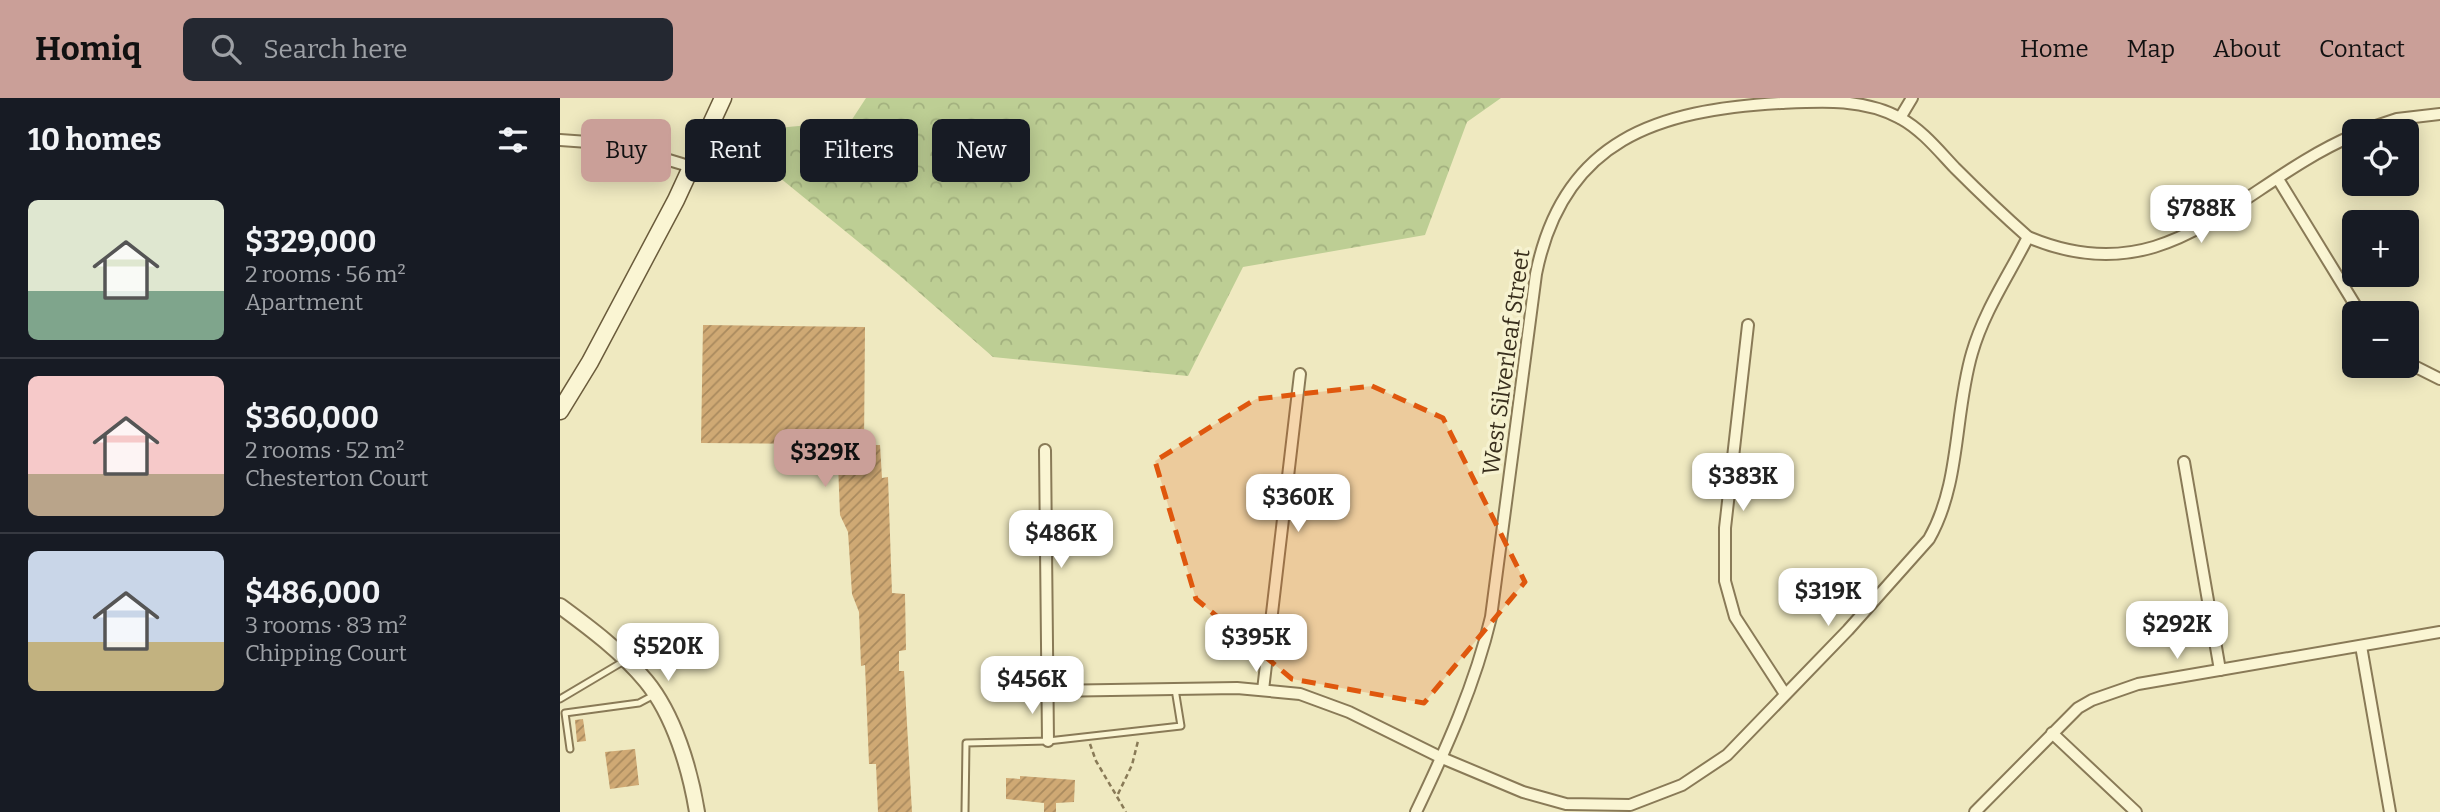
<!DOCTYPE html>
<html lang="en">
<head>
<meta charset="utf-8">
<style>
	body { margin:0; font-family:Bitter,serif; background:#242831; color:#f1f3f6; height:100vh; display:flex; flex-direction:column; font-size:26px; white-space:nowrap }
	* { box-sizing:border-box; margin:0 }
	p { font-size:23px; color:#9ea1a6 }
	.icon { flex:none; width:38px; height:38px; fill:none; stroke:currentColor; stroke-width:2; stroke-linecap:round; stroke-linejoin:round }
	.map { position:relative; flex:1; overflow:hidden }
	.panel { display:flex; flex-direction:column; background:#171b24; width:560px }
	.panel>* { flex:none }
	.banner { position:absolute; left:21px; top:21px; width:665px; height:63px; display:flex; gap:14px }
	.buttons { position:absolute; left:1782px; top:21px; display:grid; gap:14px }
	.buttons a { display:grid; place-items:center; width:77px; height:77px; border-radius:10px; background:#171b24; box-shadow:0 4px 18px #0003; font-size:35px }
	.price { position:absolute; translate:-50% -60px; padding:0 16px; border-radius:14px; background:#fff; color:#222; font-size:23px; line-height:46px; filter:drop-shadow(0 2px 4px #0008) }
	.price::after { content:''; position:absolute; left:50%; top:42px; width:21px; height:16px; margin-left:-10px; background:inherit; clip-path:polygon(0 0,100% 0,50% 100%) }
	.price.on { background:#ca9f98; color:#111 }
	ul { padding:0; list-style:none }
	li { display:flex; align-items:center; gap:21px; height:175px; padding:0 28px }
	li+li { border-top:2px solid #363941 }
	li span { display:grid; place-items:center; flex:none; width:196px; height:140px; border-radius:10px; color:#555 }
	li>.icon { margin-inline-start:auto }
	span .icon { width:84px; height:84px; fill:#fffc; stroke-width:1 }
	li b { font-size:30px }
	h2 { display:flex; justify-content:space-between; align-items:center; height:84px; padding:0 28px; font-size:30px }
	.pill { padding:0 24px; border-radius:10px; background:#171b24; box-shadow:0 4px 18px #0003; font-size:24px; line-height:63px }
	.pill.on { background:#ca9f98; color:#111 }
	header { display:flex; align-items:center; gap:42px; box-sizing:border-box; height:98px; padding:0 35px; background:#ca9f98; color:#111 }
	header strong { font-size:33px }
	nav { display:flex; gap:38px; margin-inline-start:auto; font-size:24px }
	.search { width:490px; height:63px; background:#242831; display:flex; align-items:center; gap:18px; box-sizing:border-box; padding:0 24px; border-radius:10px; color:#9ea1a6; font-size:26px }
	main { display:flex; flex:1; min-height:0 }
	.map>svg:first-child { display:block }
	.forest { fill:url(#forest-crowns) }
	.building { fill:url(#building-hatch) }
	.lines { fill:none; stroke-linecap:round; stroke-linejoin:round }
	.service-casing { stroke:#897a57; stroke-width:9 }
	.minor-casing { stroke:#897a57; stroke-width:14 }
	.tertiary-casing { stroke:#897a57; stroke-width:18 }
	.secondary-casing { stroke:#6a5b3b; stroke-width:19 }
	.path { stroke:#897a57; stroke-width:2.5; stroke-dasharray:5 3.5; stroke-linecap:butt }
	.service { stroke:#faf5d3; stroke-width:5 }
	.minor { stroke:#faf5d3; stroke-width:10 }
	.tertiary { stroke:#faf5d3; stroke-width:14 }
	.secondary { stroke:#faf5d3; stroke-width:16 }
	.marked { fill:#df570d; fill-opacity:0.2; stroke:#df570d; stroke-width:5; stroke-dasharray:14 9; stroke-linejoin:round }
	.labels { text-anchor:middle; stroke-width:7; stroke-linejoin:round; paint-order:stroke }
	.street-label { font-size:23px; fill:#382e1c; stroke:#f6f2d0 }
</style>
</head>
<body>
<header>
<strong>Homiq</strong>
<div class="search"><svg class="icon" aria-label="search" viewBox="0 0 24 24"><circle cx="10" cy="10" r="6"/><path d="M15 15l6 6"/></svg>Search here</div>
<nav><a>Home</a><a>Map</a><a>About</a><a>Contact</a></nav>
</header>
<main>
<section class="panel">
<h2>10 homes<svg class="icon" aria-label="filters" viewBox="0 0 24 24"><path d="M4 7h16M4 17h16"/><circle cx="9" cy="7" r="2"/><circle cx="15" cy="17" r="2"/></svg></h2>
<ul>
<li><span style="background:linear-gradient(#dfe7d0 65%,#7fa58c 0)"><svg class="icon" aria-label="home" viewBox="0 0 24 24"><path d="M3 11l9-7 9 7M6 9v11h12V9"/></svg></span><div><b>$329,000</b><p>2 rooms · 56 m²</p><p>Apartment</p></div></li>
<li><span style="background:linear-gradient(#f6c9c9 70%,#b9a48a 0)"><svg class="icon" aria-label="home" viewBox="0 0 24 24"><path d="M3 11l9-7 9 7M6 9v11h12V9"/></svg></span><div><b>$360,000</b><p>2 rooms · 52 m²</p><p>Chesterton Court</p></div></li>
<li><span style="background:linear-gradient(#c9d6e8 65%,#c2b280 0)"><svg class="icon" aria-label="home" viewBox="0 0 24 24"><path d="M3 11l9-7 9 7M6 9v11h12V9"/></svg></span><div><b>$486,000</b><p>3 rooms · 83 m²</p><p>Chipping Court</p></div></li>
</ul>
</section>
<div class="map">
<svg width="1880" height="714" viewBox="0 0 1880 714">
	<defs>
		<pattern id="forest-crowns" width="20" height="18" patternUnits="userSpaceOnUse" patternTransform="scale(1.75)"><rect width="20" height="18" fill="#bdce94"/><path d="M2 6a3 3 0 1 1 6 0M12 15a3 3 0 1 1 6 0" fill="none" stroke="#a3b17f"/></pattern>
		<pattern id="building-hatch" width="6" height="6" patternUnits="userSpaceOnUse" patternTransform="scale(1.75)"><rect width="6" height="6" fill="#cfa974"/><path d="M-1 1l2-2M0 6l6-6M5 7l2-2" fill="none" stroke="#a98a5e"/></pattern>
	</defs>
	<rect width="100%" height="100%" fill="#efe9c0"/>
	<polygon class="forest" points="306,0 941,0 907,24 865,137 683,169 628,278 433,259 339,177 165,35 291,23"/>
	<g class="building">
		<polygon points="143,227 305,229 304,347 320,347 322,380 328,379 332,495 345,496 346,552 339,553 339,573 344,573 352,714 318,714 316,666 309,666 305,567 301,568 299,514 292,496 288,434 280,417 278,365 270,346 141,345"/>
		<polygon points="23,621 26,643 17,644 15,622"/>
		<polygon points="75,651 79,687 50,691 45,654"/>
		<polygon points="460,678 515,682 514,704 496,705 496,714 484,714 484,705 446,701 446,680 460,681"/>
	</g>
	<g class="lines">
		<defs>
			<g id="service">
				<polyline points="0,601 64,563"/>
				<polyline points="10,651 5,615 79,605 94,597"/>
				<polyline points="405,714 406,645 488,643 621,628 615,591"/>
			</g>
			<g id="minor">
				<polyline points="1340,20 1352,0"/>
				<polyline points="1801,33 1837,21 1880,16"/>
				<polyline points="0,42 56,46 132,69"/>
				<polyline points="1718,81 1800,215"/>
				<polyline points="1188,227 1165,430 1165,483 1175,519 1225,596"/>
				<polyline points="1846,264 1880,281"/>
				<polyline points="485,352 488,643"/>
				<polyline points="1624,364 1660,572"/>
				<polyline points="1801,548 1830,714"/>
				<polyline points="703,592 740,276"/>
				<path d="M488 593 677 590 740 596 789 614 882 660 963 694 1006 706 1070 707 1122 687 1167 657 1288 532 1369 441C1401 385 1394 316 1412 255 1424 213 1449 177 1468 139"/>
				<polyline points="1492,635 1576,714"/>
				<path d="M856 714C886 651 915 587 931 519L976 176C1003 41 1098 12 1221 5 1261 3 1303 0 1340 20 1362 32 1378 52 1395 70 1419 94 1443 117 1468 139 1609 199 1677 87 1794 37"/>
				<polyline points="1415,714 1518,610 1532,602 1578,586 1880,534"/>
			</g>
			<path id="tertiary" d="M0 508C30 530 62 554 86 583 114 617 130 671 137 714"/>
			<polyline id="secondary" points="0,313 30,264 116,102 163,0"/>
		</defs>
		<use href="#service" class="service-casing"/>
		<use href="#minor" class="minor-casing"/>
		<use href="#tertiary" class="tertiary-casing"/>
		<use href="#secondary" class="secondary-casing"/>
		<g class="path">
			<polyline points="530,646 536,663 566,714"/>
			<polyline points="558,696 572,667 578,643"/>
		</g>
		<use href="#service" class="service"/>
		<use href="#minor" class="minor"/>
		<use href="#tertiary" class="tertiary"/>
		<use href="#secondary" class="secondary"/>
	</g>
	<path class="marked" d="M812 288 883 320 965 484 864 605 732 581 636 501 595 363 696 301Z"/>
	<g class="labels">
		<g class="street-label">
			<text transform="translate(946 264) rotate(-82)" y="8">West Silverleaf Street</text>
		</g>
	</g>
</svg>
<div class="buttons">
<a><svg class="icon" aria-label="locate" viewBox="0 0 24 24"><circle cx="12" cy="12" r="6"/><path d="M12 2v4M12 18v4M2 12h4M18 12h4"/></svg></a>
<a>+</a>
<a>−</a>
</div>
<b class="price" style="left:1641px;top:147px">$788K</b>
<b class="price on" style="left:265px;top:391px">$329K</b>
<b class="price" style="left:1183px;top:415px">$383K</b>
<b class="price" style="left:738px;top:436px">$360K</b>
<b class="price" style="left:501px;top:472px">$486K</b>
<b class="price" style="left:1268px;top:530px">$319K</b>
<b class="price" style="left:1617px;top:563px">$292K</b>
<b class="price" style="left:696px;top:576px">$395K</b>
<b class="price" style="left:108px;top:585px">$520K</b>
<b class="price" style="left:472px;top:618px">$456K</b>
<div class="banner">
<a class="pill on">Buy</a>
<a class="pill">Rent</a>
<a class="pill">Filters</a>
<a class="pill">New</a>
</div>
</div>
</main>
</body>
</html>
